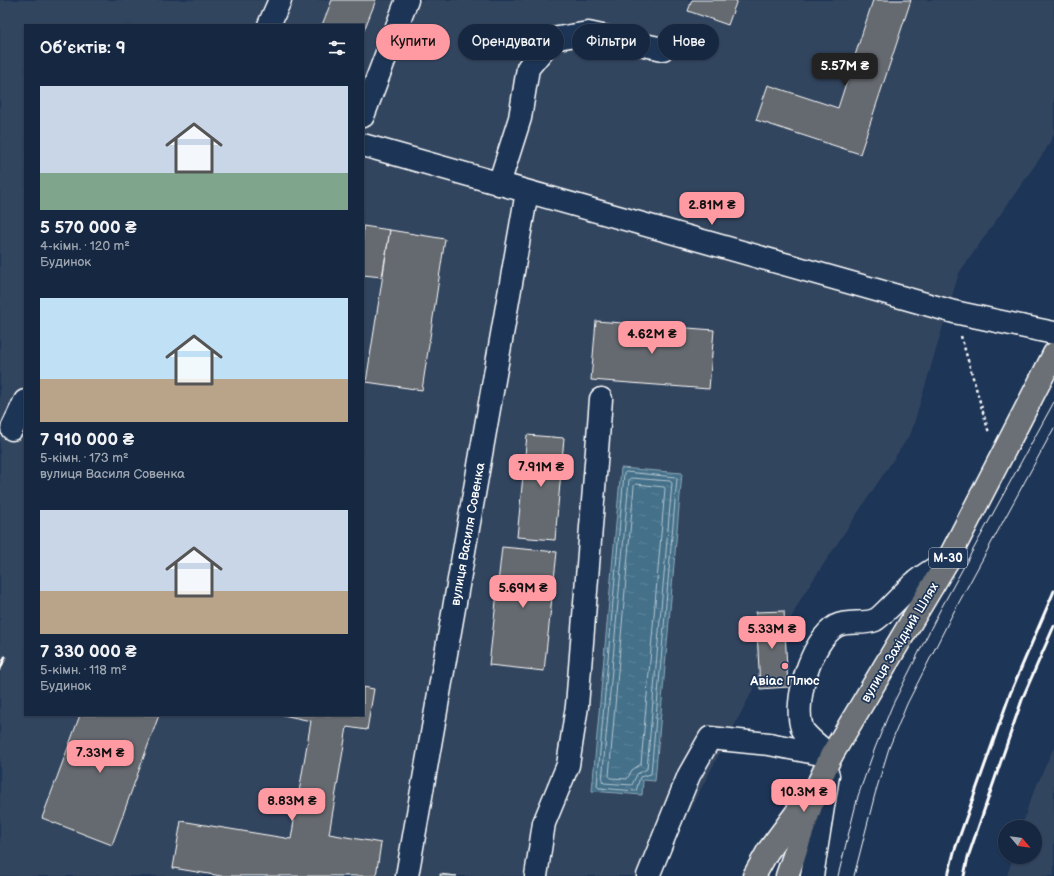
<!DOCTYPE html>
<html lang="uk">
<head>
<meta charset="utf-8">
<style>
	body { margin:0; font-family:"Balsamiq Sans",sans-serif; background:#23344c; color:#f1f3f6; height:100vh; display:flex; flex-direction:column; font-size:15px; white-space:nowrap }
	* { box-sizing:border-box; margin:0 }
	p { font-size:13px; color:#9ea6b1 }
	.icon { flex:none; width:22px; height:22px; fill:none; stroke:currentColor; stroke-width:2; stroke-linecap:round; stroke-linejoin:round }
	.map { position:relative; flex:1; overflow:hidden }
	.side { position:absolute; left:24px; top:24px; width:340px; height:692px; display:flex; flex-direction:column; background:#162841; border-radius:0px; box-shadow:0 1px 3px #0004,0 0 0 1px #35445a }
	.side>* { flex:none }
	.top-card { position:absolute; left:376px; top:24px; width:380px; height:36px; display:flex; gap:8px }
	.needle { width:26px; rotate:119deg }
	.controls { position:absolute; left:998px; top:820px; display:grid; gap:8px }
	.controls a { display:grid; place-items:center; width:44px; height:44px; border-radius:50%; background:#162841; box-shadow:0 1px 3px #0004,0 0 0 1px #35445a; font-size:20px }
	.price { position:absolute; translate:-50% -34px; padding:0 9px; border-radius:8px; background:#ff9aa2; color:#111; font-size:13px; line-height:26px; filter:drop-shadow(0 1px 2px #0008) }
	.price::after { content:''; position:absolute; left:50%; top:24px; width:12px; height:9px; margin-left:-6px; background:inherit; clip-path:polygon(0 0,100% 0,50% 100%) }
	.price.current { background:#222; color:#fff }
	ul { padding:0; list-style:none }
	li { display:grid; align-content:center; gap:8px; height:212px; padding:0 16px }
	li span { display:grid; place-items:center; height:124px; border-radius:0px; color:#555 }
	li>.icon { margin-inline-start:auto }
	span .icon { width:72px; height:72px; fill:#fffc; stroke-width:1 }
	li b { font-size:17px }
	h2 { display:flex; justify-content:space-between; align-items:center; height:48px; padding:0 16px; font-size:17px }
	.chip { padding:0 14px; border-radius:18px; background:#162841; box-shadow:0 1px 3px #0004,0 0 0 1px #35445a; font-size:14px; line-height:36px }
	.chip.current { background:#ff9aa2; color:#111 }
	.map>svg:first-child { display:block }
	.built { fill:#33455e; fill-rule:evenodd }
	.water { fill:url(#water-ripples); stroke:#8fa9b8 }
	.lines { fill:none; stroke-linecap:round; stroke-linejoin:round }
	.shore { stroke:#b4c6d0; stroke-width:1 }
	.building { fill:#656a70; stroke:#fff }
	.minor-casing { stroke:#fff; stroke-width:25 }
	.highway-casing { stroke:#fff; stroke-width:25 }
	.path { stroke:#fff; stroke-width:2.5; stroke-dasharray:3 3; stroke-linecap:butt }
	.minor { stroke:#1d3557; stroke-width:22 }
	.highway { stroke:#6b7074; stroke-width:22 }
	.tram { stroke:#fff; stroke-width:1 }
	.rail { stroke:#fff; stroke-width:3 }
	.poi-dot { fill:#ff9aa2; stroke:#1d3557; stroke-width:1.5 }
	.labels { text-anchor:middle; stroke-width:3.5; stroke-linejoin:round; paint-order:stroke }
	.shield { fill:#1d3557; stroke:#bbc2cd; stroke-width:1 }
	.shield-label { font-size:12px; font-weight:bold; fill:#fff }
	.street-label { font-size:13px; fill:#fff; stroke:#1d3557 }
	.poi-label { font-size:13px; font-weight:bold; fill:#fff; stroke:#1d3557 }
</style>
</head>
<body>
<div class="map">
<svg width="1054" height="876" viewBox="0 0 1054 876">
	<defs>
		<pattern id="water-ripples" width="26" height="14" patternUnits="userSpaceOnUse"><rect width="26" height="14" fill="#447089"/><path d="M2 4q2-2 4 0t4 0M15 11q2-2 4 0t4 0" fill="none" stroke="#60859b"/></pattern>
	</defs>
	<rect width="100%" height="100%" fill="#1d3557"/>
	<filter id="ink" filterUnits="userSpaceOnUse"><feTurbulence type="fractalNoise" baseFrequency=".025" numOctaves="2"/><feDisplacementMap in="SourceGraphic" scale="8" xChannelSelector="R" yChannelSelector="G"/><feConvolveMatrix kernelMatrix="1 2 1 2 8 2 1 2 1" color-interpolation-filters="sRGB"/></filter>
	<g filter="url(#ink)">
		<g class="built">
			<path d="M0 0H1054V134L1045 151 959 273 911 433 803 595 655 876H0ZM25 25H363V715H25Z"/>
			<polygon points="1054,747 1054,876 1007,876 1013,857 1035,857 1035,827 1022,827 1029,803"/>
		</g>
		<polygon class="water" points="621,468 682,473 655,781 643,780 642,795 592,791"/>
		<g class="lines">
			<g class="shore">
				<polygon points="626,472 675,477 677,479 651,774 640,777 636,791 599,788 597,786 624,474"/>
				<polygon points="631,478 670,481 672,483 647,769 637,774 632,785 604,783 602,781 629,480"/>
				<polygon points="636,484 664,487 665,489 641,764 632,770 627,779 610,778 609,776 634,486"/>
			</g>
		</g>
		<g class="building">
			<polygon points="332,0 376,0 363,33 363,25 322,25"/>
			<polygon points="692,0 737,0 728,25 688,11"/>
			<polygon points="873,0 911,0 860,154 756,120 768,85 838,108"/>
			<polygon points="363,226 390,230 382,277 363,275"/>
			<polygon points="390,230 445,239 422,390 366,382"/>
			<polygon points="596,321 714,330 709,389 591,380"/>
			<polygon points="527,435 564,438 555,540 517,537"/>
			<polygon points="502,547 557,552 544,671 489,665"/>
			<polygon points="784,611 788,687 760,689 756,612"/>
			<polygon points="363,687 374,689 367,730 347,727 329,834 381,843 376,876 221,876 173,868 181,821 291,839 311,721 283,715 363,715"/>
			<polygon points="80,715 159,715 112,845 42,818"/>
			<polygon points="440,874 457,876 440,876"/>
		</g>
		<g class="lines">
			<defs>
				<g id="minor">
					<polyline points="269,25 280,0"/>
					<polyline points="363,116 407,0"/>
					<polyline points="363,145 954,312 1054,333"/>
					<polyline points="499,184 520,118 528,68 552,39 588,33 663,49"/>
					<polyline points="12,429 25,401"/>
					<path d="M831 756C824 750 805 736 802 728 793 702 811 641 836 626 848 620 863 625 875 620 882 617 905 591 913 584 923 575 936 568 948 560"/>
					<polyline points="407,876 527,192"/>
					<polyline points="536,876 544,823 568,765 577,706 601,399"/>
					<polyline points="648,876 689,775 710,738 769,744 831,756"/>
					<polyline points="812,876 828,775"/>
				</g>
				<g id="highway">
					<polyline points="754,876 768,851 808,797"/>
					<polyline points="787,876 819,782 831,756 948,560 1054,354"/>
				</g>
			</defs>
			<use href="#minor" class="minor-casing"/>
			<use href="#highway" class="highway-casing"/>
			<polyline class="path" points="961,336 989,433"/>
			<use href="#minor" class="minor"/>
			<use href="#highway" class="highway"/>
			<g class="tram">
				<polyline points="838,876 858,796 875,748 892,706 939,612 1054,402"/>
				<polyline points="854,876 875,794 889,748 907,704 951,617 1054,428"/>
			</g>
			<g class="rail">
				<polyline points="0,669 5,657"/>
				<polyline points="948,876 954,852 1010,694 1054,591"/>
				<polyline points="964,876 968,857 1023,697 1054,626"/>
			</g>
		</g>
	</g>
	<circle class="poi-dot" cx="785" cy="666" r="4"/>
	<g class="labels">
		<rect class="shield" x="929" y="548" width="38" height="20" rx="3"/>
		<g class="shield-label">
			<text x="948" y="562">М-30</text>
		</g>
		<g class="street-label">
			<text transform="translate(467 534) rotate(-80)" y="5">вулиця Василя Совенка</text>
			<text transform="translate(899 642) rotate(-59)" y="5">вулиця Західний Шлях</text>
		</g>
		<g class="poi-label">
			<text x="785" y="685">Авіас Плюс</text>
		</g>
	</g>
</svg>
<div class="controls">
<a><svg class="needle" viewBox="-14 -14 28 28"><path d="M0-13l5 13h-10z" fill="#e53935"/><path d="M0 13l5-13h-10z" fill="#9ea6b1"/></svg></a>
</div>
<b class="price current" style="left:845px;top:87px">5.57M ₴</b>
<b class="price" style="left:712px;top:226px">2.81M ₴</b>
<b class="price" style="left:652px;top:355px">4.62M ₴</b>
<b class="price" style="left:541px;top:488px">7.91M ₴</b>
<b class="price" style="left:523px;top:609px">5.69M ₴</b>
<b class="price" style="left:772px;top:650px">5.33M ₴</b>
<b class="price" style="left:100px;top:774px">7.33M ₴</b>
<b class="price" style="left:804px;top:813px">10.3M ₴</b>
<b class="price" style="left:292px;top:822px">8.83M ₴</b>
<div class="top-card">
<a class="chip current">Купити</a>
<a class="chip">Орендувати</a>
<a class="chip">Фільтри</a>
<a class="chip">Нове</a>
</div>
<section class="side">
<h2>Об’єктів: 9<svg class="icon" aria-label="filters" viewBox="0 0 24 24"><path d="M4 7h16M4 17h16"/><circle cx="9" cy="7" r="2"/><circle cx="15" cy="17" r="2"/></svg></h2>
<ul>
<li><span style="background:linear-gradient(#c9d6e8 70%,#7fa58c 0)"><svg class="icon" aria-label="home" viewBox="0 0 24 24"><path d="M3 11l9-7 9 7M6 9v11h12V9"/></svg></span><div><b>5 570 000 ₴</b><p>4-кімн. · 120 m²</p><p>Будинок</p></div></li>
<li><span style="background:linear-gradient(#bfe0f5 65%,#b9a48a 0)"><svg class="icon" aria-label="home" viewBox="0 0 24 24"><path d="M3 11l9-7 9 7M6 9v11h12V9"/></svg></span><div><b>7 910 000 ₴</b><p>5-кімн. · 173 m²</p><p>вулиця Василя Совенка</p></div></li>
<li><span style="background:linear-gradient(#c9d6e8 65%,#b9a48a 0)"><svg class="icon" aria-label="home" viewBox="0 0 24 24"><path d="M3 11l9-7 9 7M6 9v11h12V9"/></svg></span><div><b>7 330 000 ₴</b><p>5-кімн. · 118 m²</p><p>Будинок</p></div></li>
</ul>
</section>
</div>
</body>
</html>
